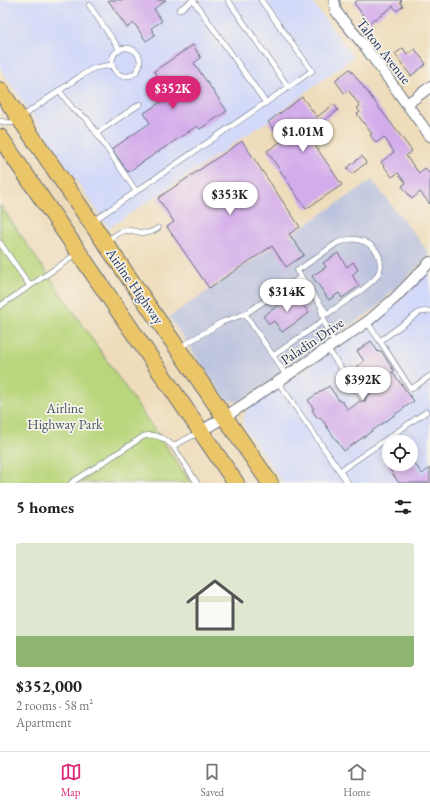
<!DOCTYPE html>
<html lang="en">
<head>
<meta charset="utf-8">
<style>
	body { margin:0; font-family:"EB Garamond",serif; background:#f6f6f6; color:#222; height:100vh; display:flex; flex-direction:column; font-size:15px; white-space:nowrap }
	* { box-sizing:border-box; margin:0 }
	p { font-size:13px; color:#767676 }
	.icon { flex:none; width:22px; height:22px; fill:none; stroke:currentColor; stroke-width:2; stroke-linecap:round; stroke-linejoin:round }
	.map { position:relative; height:483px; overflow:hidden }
	.side { display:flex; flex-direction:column; background:#fff; flex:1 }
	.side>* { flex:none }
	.tools { position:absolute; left:382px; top:435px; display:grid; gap:8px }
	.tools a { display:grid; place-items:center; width:36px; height:36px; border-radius:50%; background:#fff; box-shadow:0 2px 10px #0003; font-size:20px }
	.price { position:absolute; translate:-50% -34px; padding:0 9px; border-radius:14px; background:#fff; color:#222; font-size:13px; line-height:26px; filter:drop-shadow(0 1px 2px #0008) }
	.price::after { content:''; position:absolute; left:50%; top:24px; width:12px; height:9px; margin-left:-6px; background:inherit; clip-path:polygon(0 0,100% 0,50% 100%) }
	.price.current { background:#db2777; color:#fff }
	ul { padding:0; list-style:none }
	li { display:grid; align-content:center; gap:8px; height:212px; padding:0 16px }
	li span { display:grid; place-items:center; height:124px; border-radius:4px; color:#555 }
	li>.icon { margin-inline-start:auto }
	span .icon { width:72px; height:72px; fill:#fffc; stroke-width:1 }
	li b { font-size:17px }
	h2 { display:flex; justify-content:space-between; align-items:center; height:48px; padding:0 16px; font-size:17px }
	.menu { display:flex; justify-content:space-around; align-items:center; height:56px; border-top:1px solid #e0e0e0; background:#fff; font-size:11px; color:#767676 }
	.menu a { display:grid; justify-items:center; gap:2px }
	.menu .current { color:#db2777 }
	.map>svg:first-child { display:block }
	.built { fill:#d2d9f9; fill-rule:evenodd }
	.industrial { fill:#bcc3de }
	.green { fill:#b9d67c; stroke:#6a826d }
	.building { fill:#d3aceb }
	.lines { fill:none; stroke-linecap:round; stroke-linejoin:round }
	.service-casing { stroke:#656c7e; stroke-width:6 }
	.minor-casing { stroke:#656c7e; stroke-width:12 }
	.trunk-casing { stroke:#656c7e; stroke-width:18 }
	.service { stroke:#fff; stroke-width:5 }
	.minor { stroke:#fff; stroke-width:10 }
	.trunk { stroke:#ebc669; stroke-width:16 }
	.labels { text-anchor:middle; stroke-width:3.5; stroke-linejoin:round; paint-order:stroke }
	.street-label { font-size:14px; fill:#1b2f5e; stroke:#f7f3e8 }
	.park-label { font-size:14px; fill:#425966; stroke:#f7f3e8 }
</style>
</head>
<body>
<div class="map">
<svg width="430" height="483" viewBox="0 0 430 483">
	<rect width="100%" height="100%" fill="#f7f3e8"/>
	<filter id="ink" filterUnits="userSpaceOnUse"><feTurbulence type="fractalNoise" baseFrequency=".025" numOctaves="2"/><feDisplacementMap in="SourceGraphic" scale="8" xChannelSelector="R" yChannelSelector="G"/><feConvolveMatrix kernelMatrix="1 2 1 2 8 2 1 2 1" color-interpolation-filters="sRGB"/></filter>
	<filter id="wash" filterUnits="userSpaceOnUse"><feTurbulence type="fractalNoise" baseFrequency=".012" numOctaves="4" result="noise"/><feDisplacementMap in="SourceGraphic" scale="16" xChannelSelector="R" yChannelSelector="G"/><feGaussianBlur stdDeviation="0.9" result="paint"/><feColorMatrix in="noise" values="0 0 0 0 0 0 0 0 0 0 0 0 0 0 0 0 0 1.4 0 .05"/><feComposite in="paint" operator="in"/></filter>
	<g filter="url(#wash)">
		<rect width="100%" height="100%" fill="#eedcba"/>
		<g class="built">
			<polygon points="0,0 311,0 353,57 265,123 228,147 228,148 109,228 0,68"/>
			<path d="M430 269V483H283L244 427 243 420 245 413 251 406 377 320 388 311ZM389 442H411V464H389Z"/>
		</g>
		<polygon class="industrial" points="372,180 426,249 429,255 376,308 357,321 246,397 239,401 233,401 225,398 169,317"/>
		<polygon class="green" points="0,205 191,483 0,483"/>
		<g id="blocks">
			<g class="building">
				<polygon points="108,0 166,0 154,9 162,21 151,28 155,35 146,41 134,23 127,28"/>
				<polygon points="358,0 402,0 400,2 403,6 397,11 393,6 376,19 375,18 369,23 354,3"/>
				<polygon points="193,45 201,58 194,63 227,111 200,129 197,126 128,172 112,149 150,123 144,113 170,96 154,71"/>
				<polygon points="403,48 407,54 415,49 426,64 411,76 395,54"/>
				<polygon points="350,69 412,151 406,156 419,173 425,168 430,174 430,204 420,192 412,199 402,186 406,183 398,173 392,177 381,162 394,152 384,137 376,143 370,135 372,134 357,114 360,112 357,108 360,106 348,90 344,93 335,80"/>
				<polygon points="302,97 317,117 334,104 338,110 321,123 325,127 310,138 342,185 306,209 267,151 282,141 268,122"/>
				<polygon points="242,141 300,227 289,234 304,255 286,267 272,246 209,288 167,227 174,222 158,198"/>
				<polygon points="362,156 366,163 352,174 347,168"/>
				<polygon points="338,253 347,267 353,262 358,270 352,275 359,286 342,298 339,293 329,300 312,276 326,267 323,263"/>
				<polygon points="295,294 309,313 282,332 274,321 269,324 263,316"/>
				<polygon points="371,341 378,352 381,351 394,371 392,372 414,401 344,451 320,417 318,419 312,410 314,409 308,400 329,386 340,402 342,401 348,410 360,401 365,401 366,397 373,392 356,367 364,361 357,351"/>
				<polygon points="386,464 415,464 422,474 430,468 430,483 399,483"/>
			</g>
		</g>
	</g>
	<g filter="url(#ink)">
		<use href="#blocks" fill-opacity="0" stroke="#656c7e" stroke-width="1"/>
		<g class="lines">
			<defs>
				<g id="service">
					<polyline points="193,0 266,103"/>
					<polyline points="228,0 288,87"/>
					<polyline points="89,5 120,50"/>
					<polyline points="179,10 193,0"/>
					<circle cx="126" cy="62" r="14"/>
					<polyline points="59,90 73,109 87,119 136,191"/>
					<polyline points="0,121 9,123 14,122 82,75 94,68 112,65"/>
					<polyline points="97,133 140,104"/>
					<polyline points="93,221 312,71 261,0"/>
					<path d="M350 239C361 239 370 242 377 252 381 259 382 269 377 276 371 286 338 306 327 314L297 271 337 243Z"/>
					<path d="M106 242C111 238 117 233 123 231 139 228 142 239 158 228"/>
					<polyline points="0,243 30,286 78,253"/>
					<polyline points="0,306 30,286"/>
					<polyline points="321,309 327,330 335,343"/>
					<polyline points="245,314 301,277"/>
					<polyline points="367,322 380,341 420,312 430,311"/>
					<polyline points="380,341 411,389 430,376"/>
					<polyline points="179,348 222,322 245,314 286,375"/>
					<polyline points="327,348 362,398"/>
					<polyline points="273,356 324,320"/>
					<polyline points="278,382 348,483"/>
					<polyline points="340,471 426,412"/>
					<path d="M71 483 144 436C156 433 165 438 173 446"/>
					<polyline points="197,483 173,446 198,433"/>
				</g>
				<g id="minor">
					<polyline points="334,0 336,11 341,18 363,44 430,136"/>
					<polyline points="407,104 430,87"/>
					<polyline points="201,431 225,417 367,322 395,298 430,262"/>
				</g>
				<g id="trunk">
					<polyline points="0,90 270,483"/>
					<polyline points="0,137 236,483"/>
				</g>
			</defs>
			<use href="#service" class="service-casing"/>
			<use href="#minor" class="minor-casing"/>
			<use href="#trunk" class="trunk-casing"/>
			<use href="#service" class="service"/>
			<use href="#minor" class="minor"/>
			<use href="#trunk" class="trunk"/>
		</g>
	</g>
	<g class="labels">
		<g class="street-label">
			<text transform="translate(384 51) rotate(52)" y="5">Talton Avenue</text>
			<text transform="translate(135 286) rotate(55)" y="5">Airline Highway</text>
			<text transform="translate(312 341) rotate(-34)" y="5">Paladin Drive</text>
		</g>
		<g class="park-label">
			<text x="65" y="413">Airline<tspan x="65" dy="16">Highway Park</tspan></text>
		</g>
	</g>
</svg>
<div class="tools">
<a><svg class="icon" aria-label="locate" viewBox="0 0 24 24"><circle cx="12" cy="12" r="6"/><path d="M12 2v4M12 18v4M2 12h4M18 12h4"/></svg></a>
</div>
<b class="price current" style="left:173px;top:110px">$352K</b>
<b class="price" style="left:303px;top:153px">$1.01M</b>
<b class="price" style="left:230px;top:216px">$353K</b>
<b class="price" style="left:287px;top:313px">$314K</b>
<b class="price" style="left:363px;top:401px">$392K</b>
</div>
<section class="side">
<h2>5 homes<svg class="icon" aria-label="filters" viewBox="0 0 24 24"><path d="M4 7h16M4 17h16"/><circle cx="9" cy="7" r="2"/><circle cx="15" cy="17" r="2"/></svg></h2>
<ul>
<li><span style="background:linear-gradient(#dfe7d0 75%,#8fb573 0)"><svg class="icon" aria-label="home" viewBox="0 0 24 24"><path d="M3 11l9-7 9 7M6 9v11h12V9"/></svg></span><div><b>$352,000</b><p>2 rooms · 58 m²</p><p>Apartment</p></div></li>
</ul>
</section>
<nav class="menu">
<a class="current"><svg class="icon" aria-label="map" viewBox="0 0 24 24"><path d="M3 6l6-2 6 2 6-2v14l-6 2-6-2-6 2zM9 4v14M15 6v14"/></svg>Map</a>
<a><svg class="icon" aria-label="saved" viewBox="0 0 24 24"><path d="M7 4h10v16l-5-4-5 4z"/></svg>Saved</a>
<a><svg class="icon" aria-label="home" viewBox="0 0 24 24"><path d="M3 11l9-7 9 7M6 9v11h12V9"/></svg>Home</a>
</nav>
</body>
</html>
